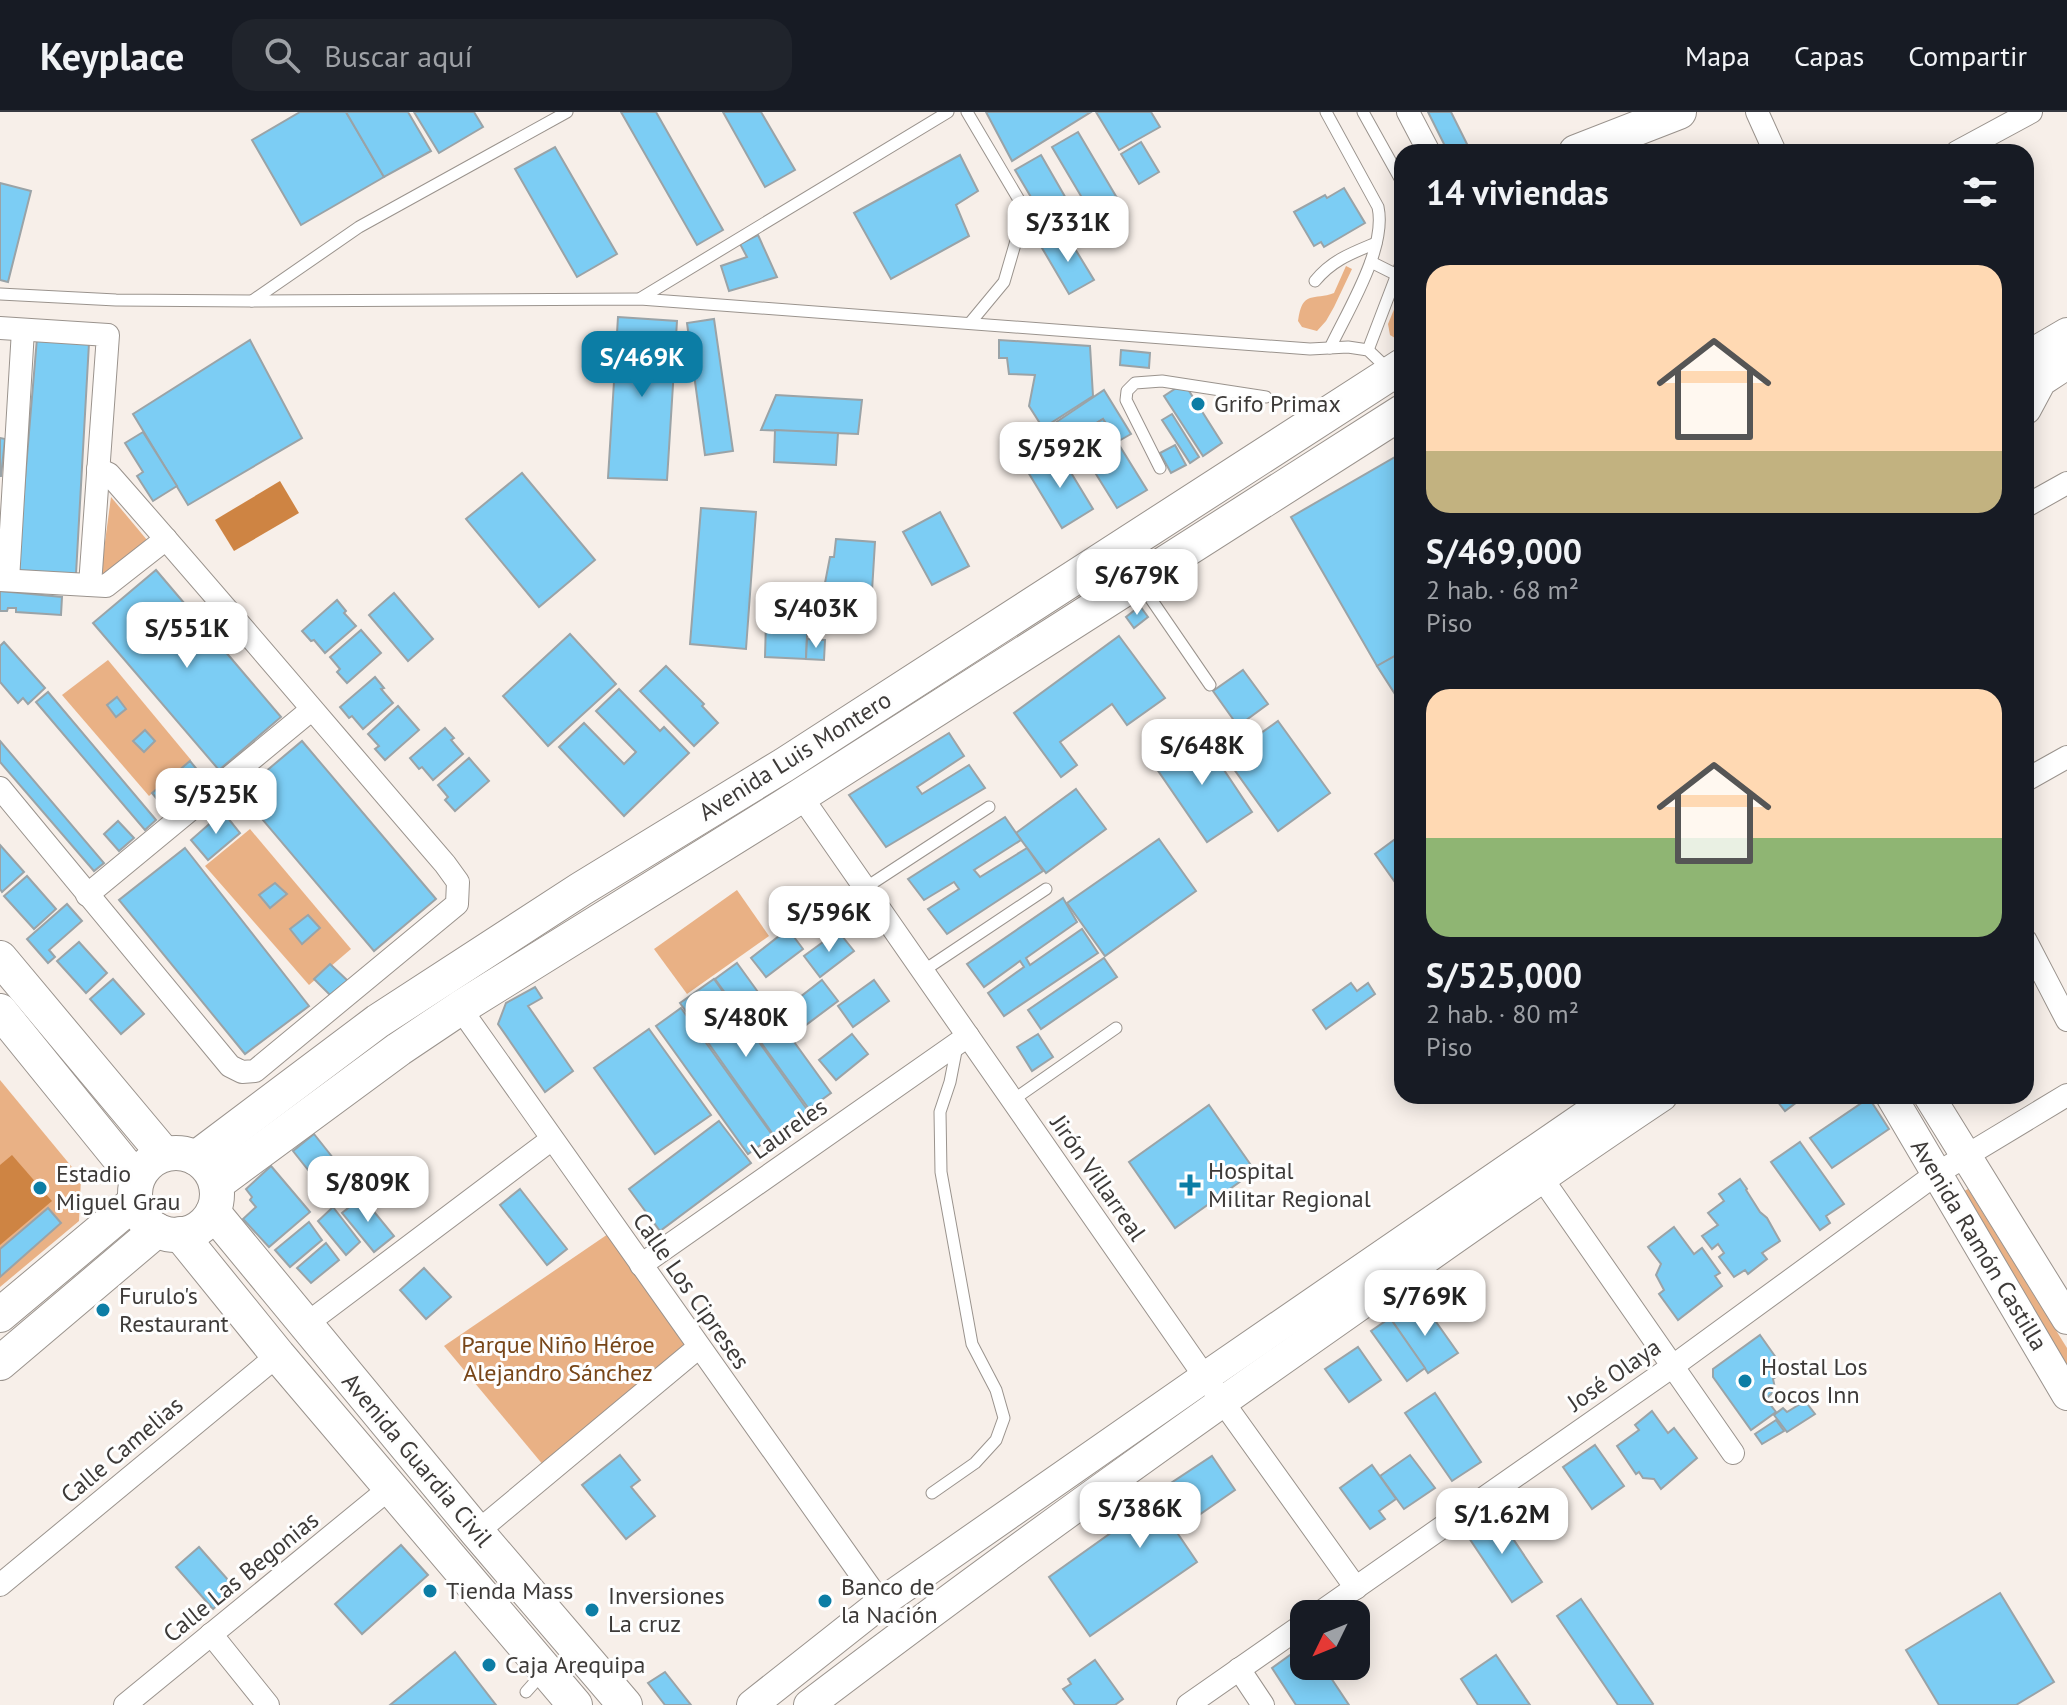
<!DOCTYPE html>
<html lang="es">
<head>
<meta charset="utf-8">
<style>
	body { margin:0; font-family:"PT Sans",sans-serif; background:#20242c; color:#f1f3f6; height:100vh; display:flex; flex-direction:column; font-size:30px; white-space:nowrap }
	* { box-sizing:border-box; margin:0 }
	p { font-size:26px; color:#9ea1a6 }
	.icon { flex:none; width:44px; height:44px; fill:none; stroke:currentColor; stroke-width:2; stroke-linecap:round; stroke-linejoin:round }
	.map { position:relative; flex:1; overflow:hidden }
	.panel { position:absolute; left:1394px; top:32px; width:640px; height:960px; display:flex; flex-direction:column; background:#171b24; border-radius:24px; box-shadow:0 4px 20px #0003 }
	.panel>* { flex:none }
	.needle { width:52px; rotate:227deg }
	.controls { position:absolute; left:1290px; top:1488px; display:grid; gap:16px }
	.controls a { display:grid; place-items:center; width:80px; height:80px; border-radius:16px; background:#171b24; box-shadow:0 4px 20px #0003; font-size:40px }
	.price { position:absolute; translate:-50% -68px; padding:0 18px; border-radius:16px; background:#fff; color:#222; font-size:26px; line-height:52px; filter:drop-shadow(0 2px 4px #0008) }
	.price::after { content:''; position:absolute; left:50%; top:48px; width:24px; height:18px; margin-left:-12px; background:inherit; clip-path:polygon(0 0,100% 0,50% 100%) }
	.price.current { background:#0c7da5; color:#fff }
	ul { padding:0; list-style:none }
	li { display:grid; align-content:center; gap:16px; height:424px; padding:0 32px }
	li span { display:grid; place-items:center; height:248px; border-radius:24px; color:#555 }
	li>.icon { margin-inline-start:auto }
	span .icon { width:144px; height:144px; fill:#fffc; stroke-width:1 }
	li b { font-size:34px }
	h2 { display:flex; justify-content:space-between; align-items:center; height:96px; padding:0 32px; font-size:34px }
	header { display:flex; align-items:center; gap:48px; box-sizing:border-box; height:112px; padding:0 40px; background:#171b24; border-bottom:2px solid #363941 }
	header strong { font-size:38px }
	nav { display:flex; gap:44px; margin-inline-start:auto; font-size:28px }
	.search { width:560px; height:72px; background:#20242c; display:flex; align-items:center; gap:20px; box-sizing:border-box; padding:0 28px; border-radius:24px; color:#9ea1a6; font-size:30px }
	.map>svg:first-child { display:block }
	.green { fill:#e9b185 }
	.water { fill:#ce8443 }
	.building { fill:#7ccdf4; stroke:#9aa3a7; stroke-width:2 }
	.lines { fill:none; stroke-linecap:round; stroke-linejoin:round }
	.lane-casing { stroke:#9a938d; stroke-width:13 }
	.street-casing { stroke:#9a938d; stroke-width:24 }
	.secondary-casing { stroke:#9a938d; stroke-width:32 }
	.primary-casing { stroke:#9a938d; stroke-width:36 }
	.lane { stroke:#fff; stroke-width:11 }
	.street { stroke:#fff; stroke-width:22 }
	.secondary { stroke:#fff; stroke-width:30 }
	.primary { stroke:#fff; stroke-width:34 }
	.poi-dot { fill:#0c7da5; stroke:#fefefe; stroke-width:3 }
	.labels { text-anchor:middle; stroke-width:6; stroke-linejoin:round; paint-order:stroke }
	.poi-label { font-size:24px; fill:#3d3a38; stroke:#fefefe; text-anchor:start }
	.street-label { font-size:24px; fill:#3d3a38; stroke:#fefefe }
	.park-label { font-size:24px; fill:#774517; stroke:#fefefe }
</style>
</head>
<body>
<header>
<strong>Keyplace</strong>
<div class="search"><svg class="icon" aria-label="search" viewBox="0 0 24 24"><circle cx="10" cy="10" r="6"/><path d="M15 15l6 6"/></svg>Buscar aquí</div>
<nav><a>Mapa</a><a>Capas</a><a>Compartir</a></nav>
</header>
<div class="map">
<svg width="2067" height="1593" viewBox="0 0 2067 1593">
	<rect width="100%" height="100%" fill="#f7efe9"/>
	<g class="green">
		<path d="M1346 154 1352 157 1334 195 1326 209 1317 219 1302 215 1298 209C1302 177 1314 189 1334 181Z"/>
		<polygon points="1402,178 1402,225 1395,226 1390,223 1388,212"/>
		<polygon points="111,385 147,428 108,464 101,460"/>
		<polygon points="108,548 191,648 149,684 62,583"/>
		<polygon points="250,717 351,837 309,873 205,754"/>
		<polygon points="737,778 769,824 687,882 654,837"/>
		<polygon points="0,968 81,1066 79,1109 0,1175"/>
		<polygon points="1968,1077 2067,1236 2067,1255 1959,1082"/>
		<polygon points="611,1120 689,1231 544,1354 444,1234"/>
	</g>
	<g class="water">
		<polygon points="280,369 299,401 234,439 215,408"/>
		<polygon points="12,1043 52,1089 0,1133 0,1053"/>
	</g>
	<g class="building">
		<polygon points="300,0 346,0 384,65 301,113 252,28"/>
		<polygon points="346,0 408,0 431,39 384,65"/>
		<polygon points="414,0 474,0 483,15 439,41"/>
		<polygon points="621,0 656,0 723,118 697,133"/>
		<polygon points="723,0 761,0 795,58 765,75"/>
		<polygon points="986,0 1091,0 1012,49"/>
		<polygon points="1096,0 1151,0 1160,15 1119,38"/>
		<polygon points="1428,0 1451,0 1471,40 1448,40"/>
		<polygon points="1078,20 1117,86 1091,101 1052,35"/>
		<polygon points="1141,30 1159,60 1139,72 1121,42"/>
		<polygon points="555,35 617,142 577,165 515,57"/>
		<polygon points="960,43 978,79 956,93 969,124 891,167 854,101"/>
		<polygon points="1041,43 1079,109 1054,124 1015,58"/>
		<polygon points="0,71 31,79 8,170 0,168"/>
		<polygon points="1344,76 1365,111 1324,135 1321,130 1314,134 1294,100 1325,83 1327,86"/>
		<polygon points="1066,122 1094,168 1069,182 1042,136"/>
		<polygon points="758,123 777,165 729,179 721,154 747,145 740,132"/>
		<polygon points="618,205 677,209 667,368 608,366"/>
		<polygon points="714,207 733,339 705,343 687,211"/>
		<polygon points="37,226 89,231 76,462 17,462"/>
		<polygon points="250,228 302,326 188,393 133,302"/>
		<polygon points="999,228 1090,234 1093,284 1043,316 1029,294 1035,263 1009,262 1007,246 999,246"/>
		<polygon points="1121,238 1150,241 1149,256 1120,253"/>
		<polygon points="1184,271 1222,331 1203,344 1164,284"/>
		<polygon points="1104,278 1131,322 1117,330 1103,307 1057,336 1046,317"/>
		<polygon points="776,283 862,288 858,322 761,318"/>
		<polygon points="1172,302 1199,345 1190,351 1162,308"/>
		<polygon points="1103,307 1147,378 1117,396 1073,325"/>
		<polygon points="775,318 838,321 836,353 774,350"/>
		<polygon points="143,320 177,374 153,389 137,364 143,360 125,331"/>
		<polygon points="0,326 5,327 1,364 0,364"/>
		<polygon points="1175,333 1186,353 1171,361 1160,341"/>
		<polygon points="1059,341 1093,397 1062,416 1028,360"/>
		<polygon points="1402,341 1402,540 1377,554 1291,405"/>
		<polygon points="522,361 595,448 539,495 466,407"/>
		<polygon points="701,396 756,400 746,537 690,532"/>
		<polygon points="940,400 969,454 932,473 903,420"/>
		<polygon points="836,427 875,430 872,479 824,476 830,445 834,445"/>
		<polygon points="156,458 281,605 219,658 93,511"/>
		<polygon points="767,473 809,475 806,547 765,545"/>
		<polygon points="0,479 62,485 61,503 16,500 16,496 8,496 7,499 0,499"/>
		<polygon points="394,481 433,527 408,549 369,503"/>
		<polygon points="337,488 346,499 344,501 356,514 325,541 314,528 311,529 302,519"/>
		<polygon points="1140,494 1148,505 1134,516 1126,505"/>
		<polygon points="361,518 381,541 347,571 337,560 340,557 330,545"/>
		<polygon points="570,522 616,572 548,634 503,584"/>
		<polygon points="1119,524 1165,586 1127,613 1112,592 1060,630 1077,653 1061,665 1014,601"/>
		<polygon points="807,527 825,528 824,548 806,547"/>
		<polygon points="4,530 45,576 28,592 23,586 18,591 0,570 0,534"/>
		<polygon points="1402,540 1402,593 1377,554"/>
		<polygon points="666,554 704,592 702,594 718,611 694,634 640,579"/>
		<polygon points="1243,558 1268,592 1238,614 1213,579"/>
		<polygon points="375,565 384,576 381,577 393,591 363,617 352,604 349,606 340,595"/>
		<polygon points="619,577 660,619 664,615 689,641 624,704 559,635 584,611 624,652 636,640 596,599"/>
		<polygon points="48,580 156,708 145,718 36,590"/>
		<polygon points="117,585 126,597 116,605 107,593"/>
		<polygon points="398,594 419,618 385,648 375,637 379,634 368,622"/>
		<polygon points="1278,609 1330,681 1278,719 1226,646"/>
		<polygon points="445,616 454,626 451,628 463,642 433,668 422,655 419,657 410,646"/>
		<polygon points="145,618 155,629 144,640 133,629"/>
		<polygon points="1198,619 1252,700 1207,730 1152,650"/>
		<polygon points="949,621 964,644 917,675 922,682 969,653 985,676 886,735 849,683"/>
		<polygon points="0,629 104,751 94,759 0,650"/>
		<polygon points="302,629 436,787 374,839 240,681"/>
		<polygon points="469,646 489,669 455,699 445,688 448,685 438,673"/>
		<polygon points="190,649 204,666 167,699 152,681"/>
		<polygon points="1076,677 1106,717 1046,761 1016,721"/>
		<polygon points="223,700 240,721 208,748 191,728"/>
		<polygon points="1005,705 1021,728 974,758 980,765 1027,736 1043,759 947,822 928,797 959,777 954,770 924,788 908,767"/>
		<polygon points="118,709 134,726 119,739 104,722"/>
		<polygon points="1402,722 1402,780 1375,742"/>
		<polygon points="1159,727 1196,779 1105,844 1067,791"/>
		<polygon points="0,733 24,760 2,780 0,777"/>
		<polygon points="185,736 309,894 245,942 119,788"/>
		<polygon points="27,764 56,797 34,817 4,784"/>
		<polygon points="275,771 287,782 270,796 259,783"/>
		<polygon points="1063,786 1077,810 1026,846 1030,853 1082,817 1098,841 1004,904 988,881 1024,855 1020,849 984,875 967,852"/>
		<polygon points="67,792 82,809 49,838 55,845 48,851 27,827"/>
		<polygon points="308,803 320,816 302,832 290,817"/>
		<polygon points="788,817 803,837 766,865 751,846"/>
		<polygon points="838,819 854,839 820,865 804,844"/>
		<polygon points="79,830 107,861 86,881 57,849"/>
		<polygon points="1104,846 1117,865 1041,917 1028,898"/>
		<polygon points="737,851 831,981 809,997 715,867"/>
		<polygon points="330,852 349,870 331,884 314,867"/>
		<polygon points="113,867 144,902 121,922 90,887"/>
		<polygon points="714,867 811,1003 777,1028 680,891"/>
		<polygon points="822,868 838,889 802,916 786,896"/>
		<polygon points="874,868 889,889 853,915 838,894"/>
		<polygon points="1351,871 1357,879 1368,871 1375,882 1326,917 1313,898"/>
		<polygon points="535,875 542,886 528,894 573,959 545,980 498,912 506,891"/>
		<polygon points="681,896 773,1024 748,1042 656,914"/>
		<polygon points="649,917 711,1003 655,1042 594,956"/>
		<polygon points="852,922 868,942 836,968 819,948"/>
		<polygon points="1038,922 1053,945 1032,959 1017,935"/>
		<polygon points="1773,984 1805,984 1785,999"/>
		<polygon points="1869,986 1889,1017 1832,1056 1810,1026"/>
		<polygon points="1209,993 1255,1059 1175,1116 1129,1050"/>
		<polygon points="719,1009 751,1051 660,1119 629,1077"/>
		<polygon points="314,1022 353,1071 332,1088 293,1039"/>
		<polygon points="1800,1030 1844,1092 1826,1104 1830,1111 1820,1118 1771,1050"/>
		<polygon points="271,1054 310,1100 269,1135 243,1107 256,1095 250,1088 252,1085 246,1077"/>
		<polygon points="1740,1067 1747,1077 1746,1078 1760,1100 1767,1106 1780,1129 1762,1141 1767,1147 1748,1162 1745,1158 1734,1165 1719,1145 1724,1141 1718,1132 1712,1137 1702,1124 1718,1113 1708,1101 1724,1089 1719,1082"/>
		<polygon points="520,1077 567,1137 547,1153 500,1093"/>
		<polygon points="362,1085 394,1124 374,1140 342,1101"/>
		<polygon points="333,1095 360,1130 346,1143 318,1109"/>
		<polygon points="48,1096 61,1111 0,1165 0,1137"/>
		<polygon points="309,1110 322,1128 290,1155 275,1138"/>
		<polygon points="1674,1115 1694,1142 1702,1136 1720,1161 1715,1164 1722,1174 1678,1208 1659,1182 1664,1178 1656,1163 1661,1152 1648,1135"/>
		<polygon points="326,1131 339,1148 311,1171 297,1156"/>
		<polygon points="424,1156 451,1185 426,1207 400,1178"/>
		<polygon points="1422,1190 1458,1241 1428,1261 1393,1210"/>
		<polygon points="1390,1206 1425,1256 1407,1269 1371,1219"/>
		<polygon points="1760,1223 1777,1247 1769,1254 1777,1264 1773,1267 1775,1276 1773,1280 1766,1287 1776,1300 1751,1318 1713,1265 1713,1257"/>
		<polygon points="1358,1235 1381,1268 1349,1290 1325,1257"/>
		<polygon points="1435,1281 1481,1350 1452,1369 1405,1301"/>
		<polygon points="1805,1289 1815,1302 1787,1320 1774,1303 1783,1296 1787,1300"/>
		<polygon points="1652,1299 1668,1321 1674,1316 1697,1346 1661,1377 1654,1367 1643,1366 1639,1360 1636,1362 1617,1334 1639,1318 1635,1313"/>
		<polygon points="1776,1308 1784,1319 1762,1332 1755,1322"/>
		<polygon points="1595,1333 1624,1374 1592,1397 1563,1355"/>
		<polygon points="620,1343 640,1368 631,1375 655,1404 626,1427 582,1373"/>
		<polygon points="1410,1343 1435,1376 1404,1397 1380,1364"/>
		<polygon points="1212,1344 1235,1378 1176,1419 1197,1450 1090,1524 1049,1465 1143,1398 1139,1392"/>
		<polygon points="1372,1353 1396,1387 1379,1399 1385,1407 1370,1417 1340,1376"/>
		<polygon points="1493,1397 1542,1470 1512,1490 1463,1417"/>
		<polygon points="401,1433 428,1463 362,1522 335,1492"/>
		<polygon points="199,1435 236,1477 213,1497 176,1455"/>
		<polygon points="2000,1481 2054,1570 2016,1593 1939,1593 1906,1538"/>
		<polygon points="1581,1487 1653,1592 1652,1593 1618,1593 1557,1504"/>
		<polygon points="1304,1533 1304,1554 1323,1554 1349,1593 1296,1593 1272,1556"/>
		<polygon points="455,1540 496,1593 390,1593"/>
		<polygon points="1496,1543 1530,1593 1478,1593 1461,1567"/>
		<polygon points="1095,1548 1123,1587 1115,1593 1075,1593 1063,1577 1071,1572 1068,1567"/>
		<polygon points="665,1560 691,1593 665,1593 648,1571"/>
	</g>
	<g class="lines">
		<defs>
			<g id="lane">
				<polyline points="967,0 1025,98 1004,170 970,211"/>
				<path d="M1326 0 1378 95C1387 136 1348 198 1330 236"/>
				<polyline points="1363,0 1402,70"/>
				<polyline points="1371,150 1397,163"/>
				<path d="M1315 169C1332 148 1352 141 1376 131"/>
				<polyline points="0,182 116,188 251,189 640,187 1310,237 1348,235 1368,238 1389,258"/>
				<polyline points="641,186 948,0"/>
				<polyline points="252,189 359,115 567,0"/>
				<polyline points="1368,238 1402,149"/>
				<polyline points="1160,356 1126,288 1127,279 1135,271 1162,269 1266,285"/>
				<polyline points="1140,471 1210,573"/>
				<polyline points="865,776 989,695"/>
				<polyline points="923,859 1046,777"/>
				<polyline points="1013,988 1116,916"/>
				<polyline points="932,1381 975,1351 996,1328 1004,1306 996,1278 972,1232 941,1060 940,1000 950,970 957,934"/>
				<polyline points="526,1580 542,1562"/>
			</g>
			<g id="street">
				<polyline points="1408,0 1429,40"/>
				<polyline points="1757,0 1775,40"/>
				<polyline points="1957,40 2031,0"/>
				<polyline points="0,216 108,223 90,473"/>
				<polyline points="2026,394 2067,371"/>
				<polyline points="0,468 106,474 166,427"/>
				<polyline points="8,468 23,218"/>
				<polyline points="2026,668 2067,645"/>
				<path d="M0 676 230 954 242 960 255 959 457 792 458 770 445 752C333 622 222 490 109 362L98 357"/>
				<polyline points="801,684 1205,1265 1356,1476"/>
				<polyline points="87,783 311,598"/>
				<polyline points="2026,829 2067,908"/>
				<polyline points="460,896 881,1491"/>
				<polyline points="1541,1065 1733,1341"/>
				<polyline points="641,1153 968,924"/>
				<polyline points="305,1213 552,1027"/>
				<polyline points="477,1420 699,1235"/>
				<polyline points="0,1473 278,1243"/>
				<polyline points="1318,1502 1673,1254 1936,1062 2067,983"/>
				<polyline points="211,1522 268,1593"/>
				<polyline points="1239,1557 1263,1593"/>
				<polyline points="125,1593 390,1376"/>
				<polyline points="1188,1593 1304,1512"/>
			</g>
			<g id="secondary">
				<polyline points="2026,245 2067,221"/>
				<polyline points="2026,297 2041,269 2067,252"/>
				<polyline points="1891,984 2067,1283"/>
				<polyline points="1929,984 2067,1207"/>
				<polyline points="752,1593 881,1491 1205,1265 1614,984"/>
				<path d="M809 1593C966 1473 1127 1357 1289 1243 1413 1156 1536 1068 1662 984"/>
			</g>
			<g id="primary">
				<polyline points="1576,40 1679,0"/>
				<polyline points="0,846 164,1042"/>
				<polyline points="0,899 137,1068"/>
				<circle cx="176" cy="1082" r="41"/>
				<polyline points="196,1046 378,909 581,777 784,653 1402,254"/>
				<polyline points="216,1072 399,937 460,896 783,695 1402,300"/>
				<polyline points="213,1100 477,1420 625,1593"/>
				<polyline points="180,1122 278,1243 575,1593"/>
				<polyline points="0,1203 136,1089"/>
				<polyline points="0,1251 157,1118"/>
			</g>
		</defs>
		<use href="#lane" class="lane-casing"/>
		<use href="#street" class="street-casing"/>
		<use href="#secondary" class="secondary-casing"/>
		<use href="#primary" class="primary-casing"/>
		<use href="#lane" class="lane"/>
		<use href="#street" class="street"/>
		<use href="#secondary" class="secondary"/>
		<use href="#primary" class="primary"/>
	</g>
	<g class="poi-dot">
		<circle cx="1198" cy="292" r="8"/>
		<path d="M1186 1061h8v8h8v8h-8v8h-8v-8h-8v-8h8z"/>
		<circle cx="40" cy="1076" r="8"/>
		<circle cx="103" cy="1198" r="8"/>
		<circle cx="1745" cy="1269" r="8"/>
		<circle cx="430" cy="1479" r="8"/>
		<circle cx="825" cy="1489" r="8"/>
		<circle cx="592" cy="1498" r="8"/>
		<circle cx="489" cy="1553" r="8"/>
	</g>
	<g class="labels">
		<g class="poi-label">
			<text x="1214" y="300">Grifo Primax</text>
			<text x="1208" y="1067">Hospital<tspan x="1208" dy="28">Militar Regional</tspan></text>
			<text x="56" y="1070">Estadio<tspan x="56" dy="28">Miguel Grau</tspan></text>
			<text x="119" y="1192">Furulo's<tspan x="119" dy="28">Restaurant</tspan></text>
			<text x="1761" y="1263">Hostal Los<tspan x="1761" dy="28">Cocos Inn</tspan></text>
			<text x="841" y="1483">Banco de<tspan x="841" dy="28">la Nación</tspan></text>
			<text x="446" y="1487">Tienda Mass</text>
			<text x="608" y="1492">Inversiones<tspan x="608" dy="28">La cruz</tspan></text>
			<text x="505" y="1561">Caja Arequipa</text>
		</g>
		<g class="street-label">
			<text transform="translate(795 644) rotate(-32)" y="8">Avenida Luis Montero</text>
			<text transform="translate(789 1017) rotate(-35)" y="8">Laureles</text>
			<text transform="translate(1098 1066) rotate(55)" y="8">Jirón Villarreal</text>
			<text transform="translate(1979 1133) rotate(59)" y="8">Avenida Ramón Castilla</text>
			<text transform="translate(691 1179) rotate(55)" y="8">Calle Los Cipreses</text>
			<text transform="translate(1614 1263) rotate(-35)" y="8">José Olaya</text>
			<text transform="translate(122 1338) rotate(-40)" y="8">Calle Camelias</text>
			<text transform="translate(417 1348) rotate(50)" y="8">Avenida Guardia Civil</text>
			<text transform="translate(241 1465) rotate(-39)" y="8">Calle Las Begonias</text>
		</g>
		<g class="park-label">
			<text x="558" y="1241">Parque Niño Héroe<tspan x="558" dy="28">Alejandro Sánchez</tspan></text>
		</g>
	</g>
</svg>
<div class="controls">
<a><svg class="needle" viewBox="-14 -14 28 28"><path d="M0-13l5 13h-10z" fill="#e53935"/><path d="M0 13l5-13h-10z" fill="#9ea1a6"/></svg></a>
</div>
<b class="price" style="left:1068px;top:152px">S/331K</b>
<b class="price current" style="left:642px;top:287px">S/469K</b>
<b class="price" style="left:1060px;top:378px">S/592K</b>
<b class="price" style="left:1137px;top:505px">S/679K</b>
<b class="price" style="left:816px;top:538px">S/403K</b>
<b class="price" style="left:187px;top:558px">S/551K</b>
<b class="price" style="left:1202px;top:675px">S/648K</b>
<b class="price" style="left:216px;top:724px">S/525K</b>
<b class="price" style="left:829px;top:842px">S/596K</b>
<b class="price" style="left:746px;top:947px">S/480K</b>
<b class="price" style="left:368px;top:1112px">S/809K</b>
<b class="price" style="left:1425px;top:1226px">S/769K</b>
<b class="price" style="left:1140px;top:1438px">S/386K</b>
<b class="price" style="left:1502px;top:1444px">S/1.62M</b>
<section class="panel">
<h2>14 viviendas<svg class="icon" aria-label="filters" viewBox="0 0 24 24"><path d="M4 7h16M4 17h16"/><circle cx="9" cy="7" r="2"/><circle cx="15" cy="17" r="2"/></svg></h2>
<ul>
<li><span style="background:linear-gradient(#ffd9b3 75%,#c2b280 0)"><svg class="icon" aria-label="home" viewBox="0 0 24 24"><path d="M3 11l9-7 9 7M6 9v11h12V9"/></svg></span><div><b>S/469,000</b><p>2 hab. · 68 m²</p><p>Piso</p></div></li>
<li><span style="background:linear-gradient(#ffd9b3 60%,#8fb573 0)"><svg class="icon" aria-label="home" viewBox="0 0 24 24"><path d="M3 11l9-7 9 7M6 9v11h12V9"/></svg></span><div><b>S/525,000</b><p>2 hab. · 80 m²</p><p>Piso</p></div></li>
</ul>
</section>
</div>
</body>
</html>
